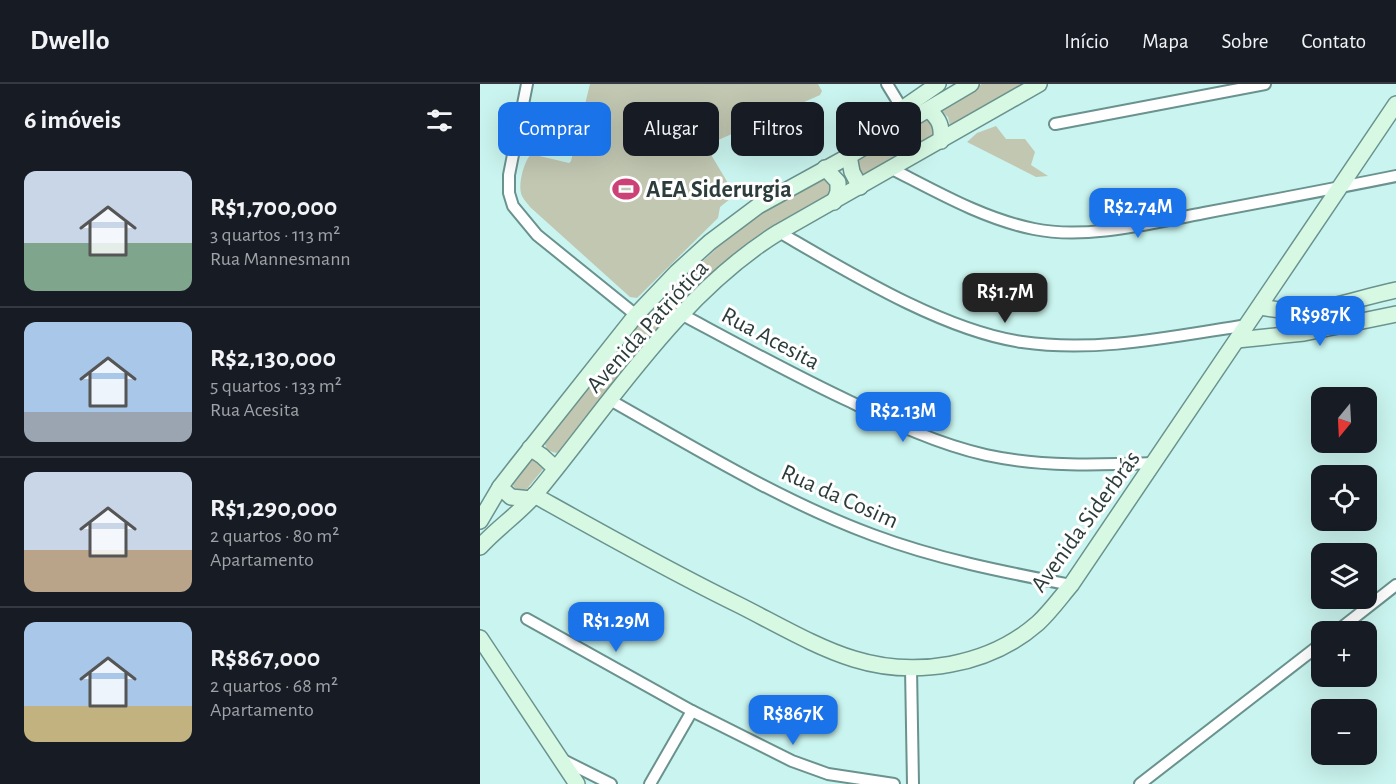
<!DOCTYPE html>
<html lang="pt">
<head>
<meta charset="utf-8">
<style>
	body { margin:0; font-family:"Alegreya Sans",sans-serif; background:#20242c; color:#f1f3f6; height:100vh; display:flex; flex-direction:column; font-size:22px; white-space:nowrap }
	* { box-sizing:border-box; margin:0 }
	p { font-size:20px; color:#9ea1a6 }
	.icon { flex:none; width:33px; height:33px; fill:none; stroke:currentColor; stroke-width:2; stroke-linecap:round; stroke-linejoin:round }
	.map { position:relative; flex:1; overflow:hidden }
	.sheet { display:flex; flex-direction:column; background:#171b24; width:480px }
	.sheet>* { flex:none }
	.hud { position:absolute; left:18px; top:18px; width:570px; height:54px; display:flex; gap:12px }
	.needle { width:39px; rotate:198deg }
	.controls { position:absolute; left:831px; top:303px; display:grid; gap:12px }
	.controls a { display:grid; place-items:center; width:66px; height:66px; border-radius:12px; background:#171b24; box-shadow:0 6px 24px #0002; font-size:30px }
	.price { position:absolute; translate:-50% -51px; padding:0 14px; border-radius:12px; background:#1a73e8; color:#fff; font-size:20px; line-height:39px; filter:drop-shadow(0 2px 3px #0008) }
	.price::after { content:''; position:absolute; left:50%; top:36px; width:18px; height:14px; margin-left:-9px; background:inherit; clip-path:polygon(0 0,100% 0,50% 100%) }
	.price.current { background:#222; color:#fff }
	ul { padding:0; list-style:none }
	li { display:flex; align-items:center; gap:18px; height:150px; padding:0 24px }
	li+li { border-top:2px solid #363941 }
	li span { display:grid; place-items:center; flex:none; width:168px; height:120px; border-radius:12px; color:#555 }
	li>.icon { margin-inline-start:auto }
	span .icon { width:72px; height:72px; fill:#fffc; stroke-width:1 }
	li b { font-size:26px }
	h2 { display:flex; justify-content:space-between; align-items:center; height:72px; padding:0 24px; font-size:26px }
	.chip { padding:0 21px; border-radius:12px; background:#171b24; box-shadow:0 6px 24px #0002; font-size:21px; line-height:54px }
	.chip.current { background:#1a73e8; color:#fff }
	header { display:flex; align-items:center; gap:36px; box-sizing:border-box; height:84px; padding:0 30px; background:#171b24; border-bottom:2px solid #363941 }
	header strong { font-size:28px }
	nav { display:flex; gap:33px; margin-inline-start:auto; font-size:21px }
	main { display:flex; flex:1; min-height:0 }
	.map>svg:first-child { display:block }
	.green { fill:#c1c7b1 }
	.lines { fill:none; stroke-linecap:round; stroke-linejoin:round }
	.street-casing { stroke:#6a928e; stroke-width:14 }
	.secondary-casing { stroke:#6a928e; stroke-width:18 }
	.street { stroke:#fff; stroke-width:10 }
	.secondary { stroke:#d7f9e3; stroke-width:15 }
	.labels { text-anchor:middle; stroke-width:6; stroke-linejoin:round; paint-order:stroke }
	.poi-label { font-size:24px; font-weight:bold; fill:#2c3d3b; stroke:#fff; text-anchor:start }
	.street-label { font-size:24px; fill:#2c3d3b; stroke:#fff }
</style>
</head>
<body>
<header>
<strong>Dwello</strong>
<nav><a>Início</a><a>Mapa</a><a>Sobre</a><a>Contato</a></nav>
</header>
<main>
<section class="sheet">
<h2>6 imóveis<svg class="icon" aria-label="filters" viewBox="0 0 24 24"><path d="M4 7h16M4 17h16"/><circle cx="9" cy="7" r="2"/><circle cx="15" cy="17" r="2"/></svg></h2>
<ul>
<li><span style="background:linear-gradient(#c9d6e8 60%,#7fa58c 0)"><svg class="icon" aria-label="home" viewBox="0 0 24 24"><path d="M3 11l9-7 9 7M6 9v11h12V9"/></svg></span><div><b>R$1,700,000</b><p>3 quartos · 113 m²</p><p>Rua Mannesmann</p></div></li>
<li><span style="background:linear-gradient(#a9c7e8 75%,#9aa5b1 0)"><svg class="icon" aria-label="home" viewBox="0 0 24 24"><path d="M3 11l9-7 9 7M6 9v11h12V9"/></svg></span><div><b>R$2,130,000</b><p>5 quartos · 133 m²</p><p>Rua Acesita</p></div></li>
<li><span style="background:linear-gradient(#c9d6e8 65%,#b9a48a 0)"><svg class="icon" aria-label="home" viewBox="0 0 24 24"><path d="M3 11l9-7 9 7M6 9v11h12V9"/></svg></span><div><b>R$1,290,000</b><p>2 quartos · 80 m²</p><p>Apartamento</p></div></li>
<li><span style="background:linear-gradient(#a9c7e8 70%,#c2b280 0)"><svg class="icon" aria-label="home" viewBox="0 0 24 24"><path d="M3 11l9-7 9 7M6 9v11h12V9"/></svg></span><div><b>R$867,000</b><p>2 quartos · 68 m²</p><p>Apartamento</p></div></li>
</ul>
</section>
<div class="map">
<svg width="916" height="700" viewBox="0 0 916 700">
	<rect width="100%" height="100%" fill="#caf4ef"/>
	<g class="green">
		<path d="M110 0H338L342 7 340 11 227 61 230 69 255 111 240 123 238 134 157 214 150 213 50 123C48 120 44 116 42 112 37 102 44 77 51 70L89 79 91 77Z"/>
		<polygon points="502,0 550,0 471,45 468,33 459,25"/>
		<polygon points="444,34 453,41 452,51 443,59 382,94 375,78 420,52 428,44"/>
		<polygon points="516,42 526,55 545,55 555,68 551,81 568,92 556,93 487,58 497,49"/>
		<polygon points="345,93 351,101 349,110 303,136 295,145 252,176 81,366 76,369 67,366 64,357 164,230 170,230 191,207 235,166 239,154 265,136"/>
		<polygon points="49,374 53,374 63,380 64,384 45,407 36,406 31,398"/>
	</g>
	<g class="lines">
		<defs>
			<g id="street">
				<polyline points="47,0 29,91 29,109 33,122 57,151 156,231"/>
				<polyline points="407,0 426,31"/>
				<polyline points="575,40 785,0"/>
				<path d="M412 85C457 108 504 135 554 145 607 156 671 139 724 129 788 117 852 105 916 92"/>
				<path d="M299 148C368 188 464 247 542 258 618 269 694 252 768 241"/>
				<path d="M201 230C257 260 313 291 371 318 415 340 458 360 506 371 561 383 618 381 674 379"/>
				<path d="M130 316C215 364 301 417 393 451 457 475 524 488 591 501"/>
				<polyline points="47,535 212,627 312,677 348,690 414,700"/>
				<polyline points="856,548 916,501"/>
				<polyline points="431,584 433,700"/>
				<polyline points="83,676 131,700"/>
				<polyline points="170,700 212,627"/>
				<polyline points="660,700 842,559"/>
			</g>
			<g id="secondary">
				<polyline points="422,25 458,0"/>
				<path d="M449 26C460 36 462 42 461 57"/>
				<polyline points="369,72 372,88 380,103"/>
				<polyline points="345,84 358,98 358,108 354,118"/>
				<path d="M780 223C796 226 812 228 828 226 858 223 886 212 916 206"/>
				<polyline points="757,256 824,249 916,230"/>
				<polyline points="50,364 62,372 75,384"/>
				<polyline points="20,403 31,413 51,415"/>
				<path d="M54 411C122 449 189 487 259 521 293 538 337 564 374 575 435 594 509 582 558 539 570 528 580 514 591 501L916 20"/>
				<polyline points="0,437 20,403 34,385 156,231 197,188 230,158 278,122 369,72 491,0"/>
				<path d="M0 463C16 445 37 431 53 413 129 322 197 211 299 148L559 0"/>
				<polyline points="0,554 97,700"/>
			</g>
		</defs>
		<use href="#street" class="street-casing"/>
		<use href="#secondary" class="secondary-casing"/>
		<use href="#street" class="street"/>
		<use href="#secondary" class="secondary"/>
	</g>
	<defs>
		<symbol id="stadium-bare" viewBox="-9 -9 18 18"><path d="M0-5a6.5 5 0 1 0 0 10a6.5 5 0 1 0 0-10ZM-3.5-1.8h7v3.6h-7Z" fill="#cc4176" stroke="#fff" stroke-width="2.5" paint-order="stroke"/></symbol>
	</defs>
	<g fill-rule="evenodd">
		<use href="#stadium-bare" x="127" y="86" width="38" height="38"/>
	</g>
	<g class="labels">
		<g class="poi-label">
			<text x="166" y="113">AEA Siderurgia</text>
		</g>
		<g class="street-label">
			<text transform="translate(167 242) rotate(-48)" y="8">Avenida Patriótica</text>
			<text transform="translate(291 254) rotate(28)" y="8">Rua Acesita</text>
			<text transform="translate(360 412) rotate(24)" y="8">Rua da Cosim</text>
			<text transform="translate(605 437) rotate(-54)" y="8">Avenida Siderbrás</text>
		</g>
	</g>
</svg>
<div class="controls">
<a><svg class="needle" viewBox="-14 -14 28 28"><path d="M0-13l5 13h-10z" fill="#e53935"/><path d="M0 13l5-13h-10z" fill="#9ea1a6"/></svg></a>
<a><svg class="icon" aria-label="locate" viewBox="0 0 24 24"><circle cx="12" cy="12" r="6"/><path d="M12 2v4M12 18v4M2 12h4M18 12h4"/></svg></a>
<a><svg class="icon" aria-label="layers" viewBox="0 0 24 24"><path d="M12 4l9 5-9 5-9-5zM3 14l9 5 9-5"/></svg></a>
<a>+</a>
<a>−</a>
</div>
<b class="price" style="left:658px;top:155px">R$2.74M</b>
<b class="price current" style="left:525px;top:240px">R$1.7M</b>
<b class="price" style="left:840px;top:263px">R$987K</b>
<b class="price" style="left:423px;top:359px">R$2.13M</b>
<b class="price" style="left:136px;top:569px">R$1.29M</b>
<b class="price" style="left:313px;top:662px">R$867K</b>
<div class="hud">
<a class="chip current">Comprar</a>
<a class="chip">Alugar</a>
<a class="chip">Filtros</a>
<a class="chip">Novo</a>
</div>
</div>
</main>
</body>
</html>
